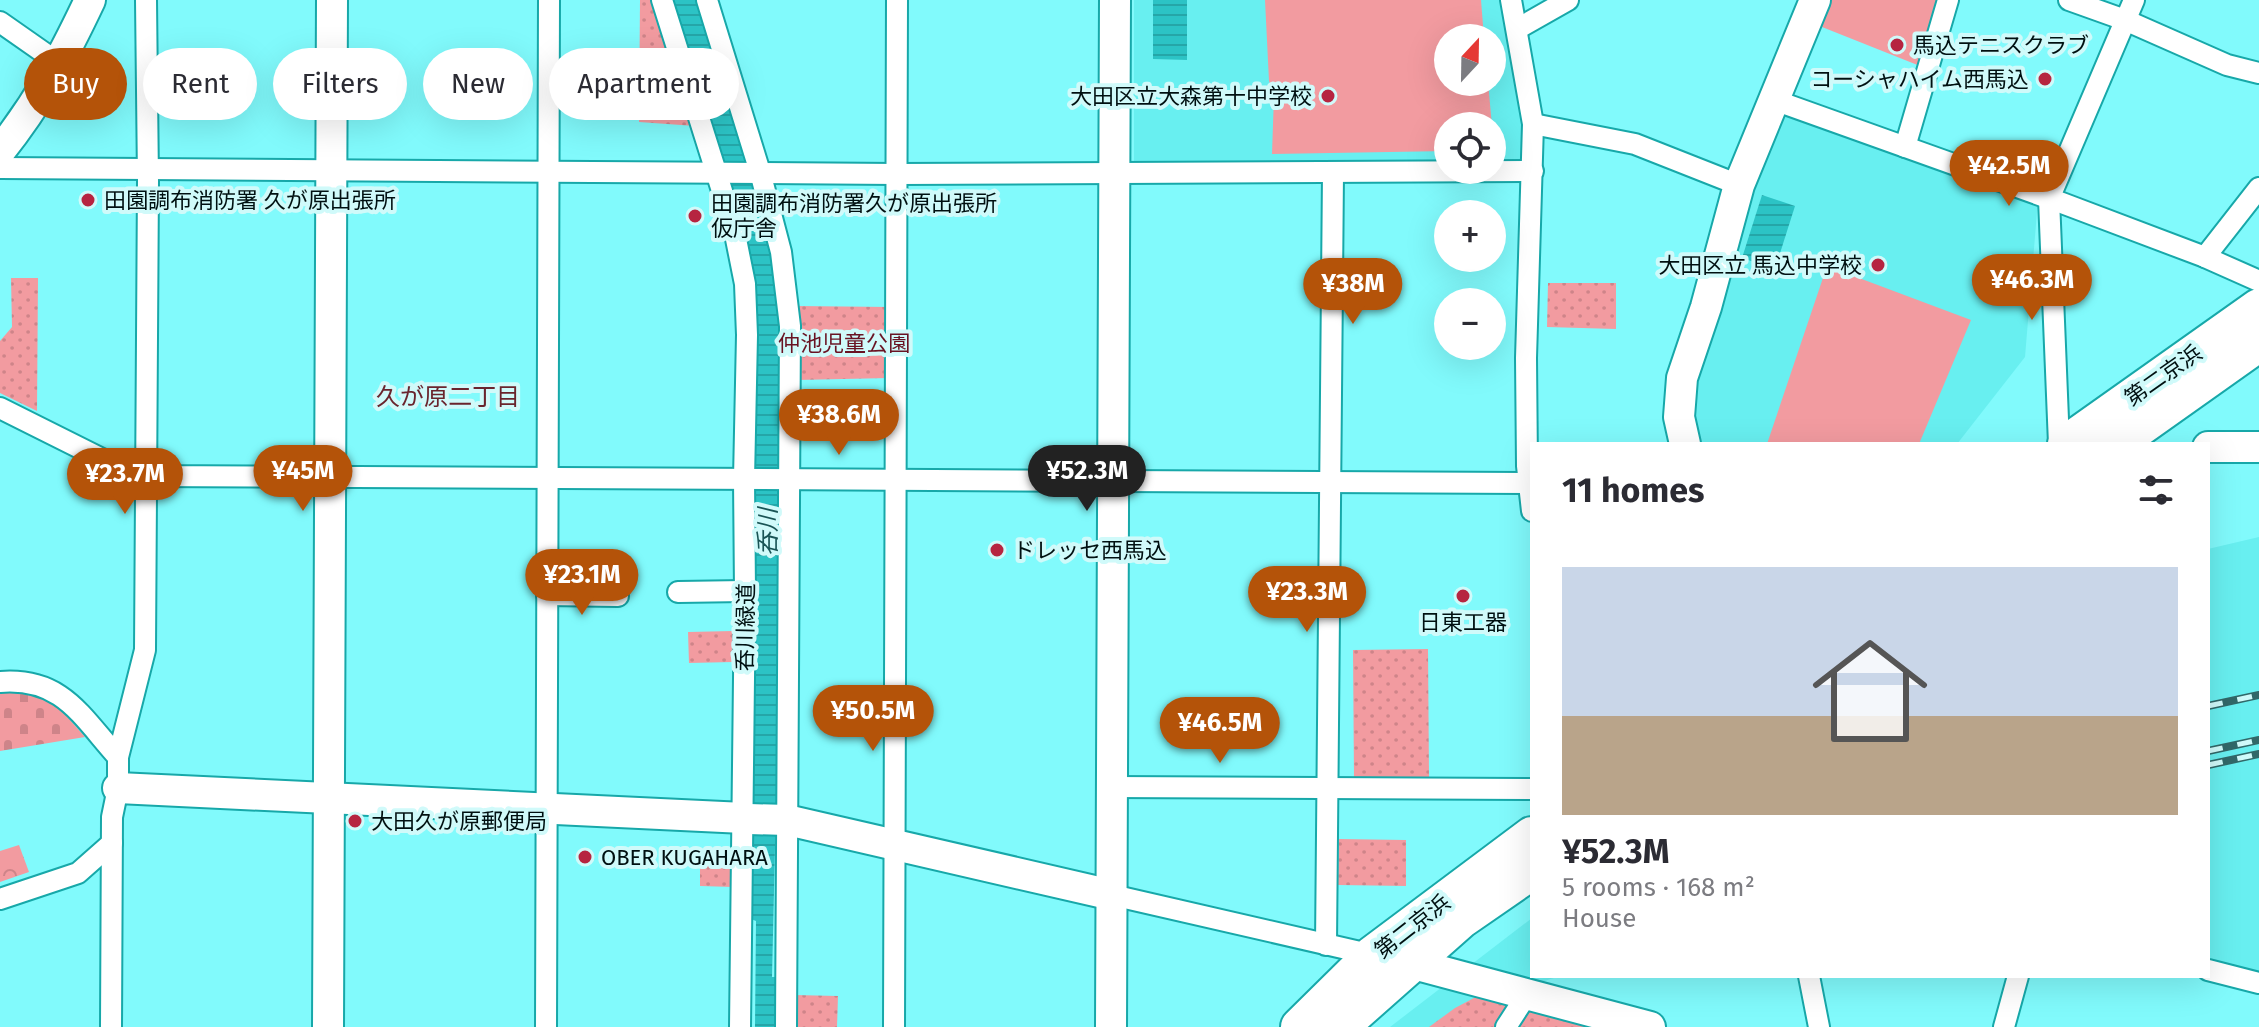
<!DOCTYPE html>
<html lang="en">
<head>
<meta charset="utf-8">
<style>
	body { margin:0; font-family:"Fira Sans","Noto Sans JP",sans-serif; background:#f2f2f3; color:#2b2b33; height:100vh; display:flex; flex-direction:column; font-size:30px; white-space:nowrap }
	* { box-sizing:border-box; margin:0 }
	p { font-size:26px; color:#7c7c81 }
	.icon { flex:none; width:44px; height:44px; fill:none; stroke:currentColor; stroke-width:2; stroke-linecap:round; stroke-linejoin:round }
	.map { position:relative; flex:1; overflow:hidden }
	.side { position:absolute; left:1530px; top:442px; width:680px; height:536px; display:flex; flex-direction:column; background:#fff; border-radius:0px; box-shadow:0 8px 32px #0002 }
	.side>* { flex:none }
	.guide { position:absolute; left:24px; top:48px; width:760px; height:72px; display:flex; gap:16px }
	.needle { width:52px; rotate:22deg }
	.buttons { position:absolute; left:1434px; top:24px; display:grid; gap:16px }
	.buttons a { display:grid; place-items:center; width:72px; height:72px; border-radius:50%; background:#fff; box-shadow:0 8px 32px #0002; font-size:40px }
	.price { position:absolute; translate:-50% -68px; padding:0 18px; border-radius:28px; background:#b45309; color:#fff; font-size:26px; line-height:52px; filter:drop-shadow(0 2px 4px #0008) }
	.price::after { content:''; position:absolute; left:50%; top:48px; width:24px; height:18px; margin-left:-12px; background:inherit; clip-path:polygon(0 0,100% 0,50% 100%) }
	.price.selected { background:#222; color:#fff }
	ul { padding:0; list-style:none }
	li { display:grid; align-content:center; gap:16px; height:424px; padding:0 32px }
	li+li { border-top:2px solid #e1e1e2 }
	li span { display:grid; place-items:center; height:248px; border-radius:0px; color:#555 }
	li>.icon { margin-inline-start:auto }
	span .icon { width:144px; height:144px; fill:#fffc; stroke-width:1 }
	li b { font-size:34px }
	h2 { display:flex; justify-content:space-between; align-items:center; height:96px; padding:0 32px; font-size:34px }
	.tag { padding:0 28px; border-radius:36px; background:#fff; box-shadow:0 8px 32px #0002; font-size:28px; line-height:72px }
	.tag.selected { background:#b45309; color:#fff }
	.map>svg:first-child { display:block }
	.built { fill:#68eff0; fill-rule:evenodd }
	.green { fill:url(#green-dots) }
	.forest { fill:url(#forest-crowns) }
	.cemetery { fill:url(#cemetery-stones) }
	.pitch { fill:#f29ba0 }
	.water { fill:url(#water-rules) }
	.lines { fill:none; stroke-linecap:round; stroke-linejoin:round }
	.street-casing { stroke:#17a8a9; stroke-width:24 }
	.secondary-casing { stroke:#17a8a9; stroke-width:34 }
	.highway-casing { stroke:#17a8a9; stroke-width:42 }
	.street { stroke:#fff; stroke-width:20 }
	.secondary { stroke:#fff; stroke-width:30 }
	.highway { stroke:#fff; stroke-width:38 }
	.rail-casing { stroke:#316869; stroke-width:8 }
	.rail { stroke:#d0fafa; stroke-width:5; stroke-dasharray:15; stroke-linecap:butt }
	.poi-dot { fill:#b62440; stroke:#d0fafa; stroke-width:3 }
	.labels { text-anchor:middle; stroke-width:8; stroke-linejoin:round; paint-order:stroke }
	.poi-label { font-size:22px; fill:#001011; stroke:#d0fafa; text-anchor:start }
	.park-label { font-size:22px; fill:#691323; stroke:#d0fafa }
	.street-label { font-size:22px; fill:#001011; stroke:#d0fafa }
	.neighbourhood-label { font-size:24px; fill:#6a242d; stroke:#d0fafa }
	.water-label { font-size:24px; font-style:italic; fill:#195455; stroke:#d0fafa }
</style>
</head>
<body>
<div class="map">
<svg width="2259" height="1027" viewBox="0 0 2259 1027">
	<defs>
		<pattern id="green-dots" width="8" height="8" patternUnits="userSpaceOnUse" patternTransform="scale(2)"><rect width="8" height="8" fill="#f29ba0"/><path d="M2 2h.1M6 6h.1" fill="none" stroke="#ce8489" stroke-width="1.8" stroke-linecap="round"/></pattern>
		<pattern id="forest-crowns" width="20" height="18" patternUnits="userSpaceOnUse" patternTransform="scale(2)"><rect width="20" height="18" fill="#f29ba0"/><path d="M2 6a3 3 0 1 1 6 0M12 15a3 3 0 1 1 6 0" fill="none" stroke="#ce8489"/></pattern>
		<pattern id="cemetery-stones" width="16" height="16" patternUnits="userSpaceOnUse" patternTransform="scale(2)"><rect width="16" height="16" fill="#f29ba0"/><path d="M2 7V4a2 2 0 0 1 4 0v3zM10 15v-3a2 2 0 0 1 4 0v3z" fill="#ce8489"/></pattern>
		<pattern id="water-rules" width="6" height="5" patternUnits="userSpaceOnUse" patternTransform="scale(2)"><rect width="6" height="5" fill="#2cc3c5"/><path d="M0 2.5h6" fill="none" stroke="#25a6a8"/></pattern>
	</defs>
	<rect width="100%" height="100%" fill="#81fafc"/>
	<g class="built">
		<path d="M1134 0H1505L1524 110 1527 167 1492 166V126H1448V165L1134 161ZM1448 38H1492V82H1448Z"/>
		<polygon points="1784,112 2038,200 2025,357 1957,444 1691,444 1685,406 1730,240"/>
		<polygon points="2259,537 2259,973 2208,961 2208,549"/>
		<polygon points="1532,918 1532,976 1560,976 1535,984 1444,1027 1390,1027"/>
	</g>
	<g class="green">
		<polygon points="640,0 656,0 695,126 639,122"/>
		<polygon points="11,278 38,278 37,411 0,393 0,341 12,327"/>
		<polygon points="1548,283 1616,283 1616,329 1547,327"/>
		<polygon points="797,306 891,307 889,378 797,380"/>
		<polygon points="733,631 733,662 689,663 688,632"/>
		<polygon points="1428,649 1429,778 1354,780 1353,650"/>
		<polygon points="1339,839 1406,840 1406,886 1338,885"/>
		<polygon points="700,865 732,865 733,887 700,886"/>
		<polygon points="1489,990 1615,1027 1429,1027 1455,1008"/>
		<polygon points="794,995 838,996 837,1027 794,1027"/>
	</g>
	<polygon class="forest" points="19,845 29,872 0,882 0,851"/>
	<polygon class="cemetery" points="20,690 56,704 85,737 0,751 0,692"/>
	<g class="pitch">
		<polygon points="1265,0 1481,0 1484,38 1448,38 1448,82 1488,82 1492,126 1448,126 1448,151 1272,154 1274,95 1269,81"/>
		<polygon points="1826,0 1939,0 1920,66 1817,25"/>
		<polygon points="1827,266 1971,320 1919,444 1767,444"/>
	</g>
	<g class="water">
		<polygon points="669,0 700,0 776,257 781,319 781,590 772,977 777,977 776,1020 774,1027 755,1027 756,921 751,919 751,288"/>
		<polygon points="1153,0 1187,0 1187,60 1153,59"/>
		<polygon points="1762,195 1795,206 1775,269 1742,258"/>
	</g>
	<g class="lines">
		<defs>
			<g id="street">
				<polyline points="662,0 734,229 745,284 747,335 744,479 745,591 740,1027"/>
				<polyline points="707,0 760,172 781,252 790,326 786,1027"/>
				<polyline points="1511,0 1533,124 1526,358 1527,466 1532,511"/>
				<polyline points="2069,0 2125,20 2227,65 2259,73"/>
				<polyline points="0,22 60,64"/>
				<polyline points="1517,29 1568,0"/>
				<polyline points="1774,100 2062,203 2205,257 2259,281"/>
				<polyline points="1533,124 1635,144 1739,185"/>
				<polyline points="1905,147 1948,0"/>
				<polyline points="0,168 898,174 1533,171"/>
				<polyline points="2205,257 2259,188"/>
				<polyline points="0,408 120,468 147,476 1532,483"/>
				<polyline points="2059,444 2049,199 2134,0"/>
				<polyline points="678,592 745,591"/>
				<polyline points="547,595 618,596"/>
				<path d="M0 682C62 677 81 716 118 757"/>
				<polyline points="1111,787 1532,789"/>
				<polyline points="1112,895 1373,955"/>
				<polyline points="0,899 78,873 112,843"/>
				<polyline points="1326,945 1333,173"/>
				<polyline points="2208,970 2259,983"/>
				<polyline points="1809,976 1819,1027"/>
				<polyline points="111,1027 112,817 118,788 118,757 145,650 148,181 146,0"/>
				<polyline points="546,1027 549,0"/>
				<polyline points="894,1027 897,0"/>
				<polyline points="1506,1027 1528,993"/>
				<polyline points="2004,1027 2018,976"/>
			</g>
			<g id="secondary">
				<path d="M0 151C39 102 63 57 90 0"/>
				<polyline points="1685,444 1679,417 1682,378 1706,307 1739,185 1815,0"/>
				<polyline points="2208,447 2259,447"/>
				<polyline points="118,788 744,818"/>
				<polyline points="749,819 787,820 1112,895"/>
				<polyline points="1395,959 1650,1027"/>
				<polyline points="328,1027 332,0"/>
				<polyline points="1111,1027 1115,0"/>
			</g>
			<g id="highway">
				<polyline points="2067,444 2259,308"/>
				<polyline points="2115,444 2259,342"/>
				<polyline points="1300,1027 1373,955 1532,836"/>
				<polyline points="1339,1027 1461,919 1532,870"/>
			</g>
		</defs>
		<use href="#street" class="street-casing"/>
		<use href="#secondary" class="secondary-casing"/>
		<use href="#highway" class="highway-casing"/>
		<use href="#street" class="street"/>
		<use href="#secondary" class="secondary"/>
		<use href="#highway" class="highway"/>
		<defs>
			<g id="rail">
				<polyline points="2208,706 2259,695"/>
				<polyline points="2208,751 2259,740"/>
				<polyline points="2208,765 2259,754"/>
			</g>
		</defs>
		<use href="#rail" class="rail-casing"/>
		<use href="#rail" class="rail"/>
	</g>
	<g class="poi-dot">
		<circle cx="1897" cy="45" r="8"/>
		<circle cx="2045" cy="79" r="8"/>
		<circle cx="1328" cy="96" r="8"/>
		<circle cx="88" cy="200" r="8"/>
		<circle cx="695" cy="216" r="8"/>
		<circle cx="1878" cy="265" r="8"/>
		<circle cx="997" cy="550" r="8"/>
		<circle cx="1463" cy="596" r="8"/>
		<circle cx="355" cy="821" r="8"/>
		<circle cx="585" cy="857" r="8"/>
	</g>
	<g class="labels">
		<g class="poi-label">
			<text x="1913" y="53">馬込テニスクラブ</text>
			<text x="2029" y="87" text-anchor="end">コーシャハイム西馬込</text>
			<text x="1312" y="104" text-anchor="end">大田区立大森第十中学校</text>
			<text x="104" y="208">田園調布消防署 久が原出張所</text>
			<text x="711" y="211">田園調布消防署久が原出張所<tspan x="711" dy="25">仮庁舎</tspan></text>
			<text x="1862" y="273" text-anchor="end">大田区立 馬込中学校</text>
			<text x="1013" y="558">ドレッセ西馬込</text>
			<text x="1463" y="630" text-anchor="middle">日東工器</text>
			<text x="371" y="829">大田久が原郵便局</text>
			<text x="601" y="865">OBER KUGAHARA</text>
		</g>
		<g class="park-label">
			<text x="844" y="351">仲池児童公園</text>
		</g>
		<g class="street-label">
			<text transform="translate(2163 375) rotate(-35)" y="8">第二京浜</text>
			<text transform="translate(745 627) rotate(-89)" y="8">呑川緑道</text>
			<text transform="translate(1412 926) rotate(-38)" y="8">第二京浜</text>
		</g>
		<g class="neighbourhood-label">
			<text x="448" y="405">久が原二丁目</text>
		</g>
		<g class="water-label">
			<text transform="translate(768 532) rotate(-90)" y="8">呑川</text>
		</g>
	</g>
</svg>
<div class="buttons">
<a><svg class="needle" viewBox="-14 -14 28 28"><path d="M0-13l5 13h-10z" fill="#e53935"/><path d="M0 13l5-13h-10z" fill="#7c7c81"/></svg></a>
<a><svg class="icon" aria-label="locate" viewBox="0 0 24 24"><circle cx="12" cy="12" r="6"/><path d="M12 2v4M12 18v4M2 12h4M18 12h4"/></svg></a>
<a>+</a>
<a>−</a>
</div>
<b class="price" style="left:2009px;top:208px">¥42.5M</b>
<b class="price" style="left:2032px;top:322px">¥46.3M</b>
<b class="price" style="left:1353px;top:326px">¥38M</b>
<b class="price" style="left:839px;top:457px">¥38.6M</b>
<b class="price" style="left:303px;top:513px">¥45M</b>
<b class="price selected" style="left:1087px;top:513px">¥52.3M</b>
<b class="price" style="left:125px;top:516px">¥23.7M</b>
<b class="price" style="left:582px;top:617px">¥23.1M</b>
<b class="price" style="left:1307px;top:634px">¥23.3M</b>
<b class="price" style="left:873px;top:753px">¥50.5M</b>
<b class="price" style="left:1220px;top:765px">¥46.5M</b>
<div class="guide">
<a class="tag selected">Buy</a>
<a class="tag">Rent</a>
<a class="tag">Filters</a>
<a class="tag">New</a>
<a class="tag">Apartment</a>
</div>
<section class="side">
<h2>11 homes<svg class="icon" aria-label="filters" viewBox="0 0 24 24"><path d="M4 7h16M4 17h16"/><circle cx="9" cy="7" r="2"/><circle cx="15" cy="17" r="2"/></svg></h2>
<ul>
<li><span style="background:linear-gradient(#c9d6e8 60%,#b9a48a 0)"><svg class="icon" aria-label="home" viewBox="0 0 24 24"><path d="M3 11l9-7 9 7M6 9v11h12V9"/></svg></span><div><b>¥52.3M</b><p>5 rooms · 168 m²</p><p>House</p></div></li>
</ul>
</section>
</div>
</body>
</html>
